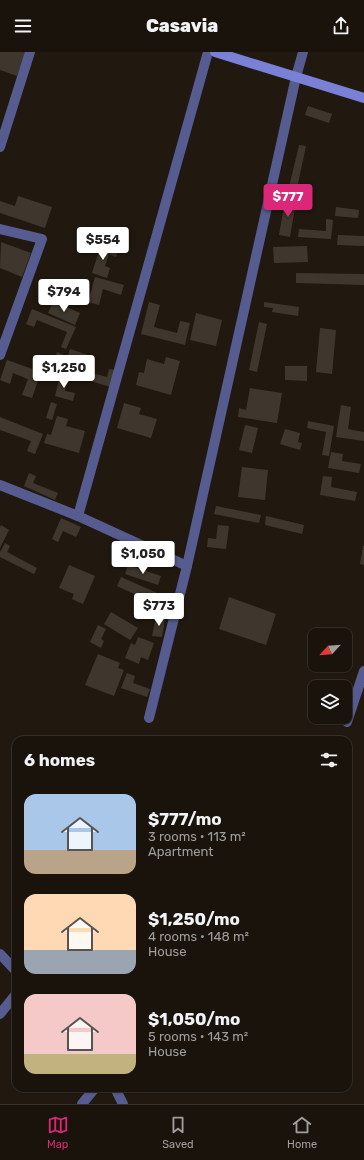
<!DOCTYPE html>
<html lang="en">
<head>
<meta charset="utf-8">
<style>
	body { margin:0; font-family:Rubik,sans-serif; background:#221c15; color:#f1f3f6; height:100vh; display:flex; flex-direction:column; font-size:15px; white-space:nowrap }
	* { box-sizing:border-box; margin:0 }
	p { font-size:13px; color:#9f9e9d }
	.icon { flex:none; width:22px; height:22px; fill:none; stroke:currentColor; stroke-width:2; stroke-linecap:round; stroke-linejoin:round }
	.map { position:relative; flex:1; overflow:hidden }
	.drawer { position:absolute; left:12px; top:684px; width:340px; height:356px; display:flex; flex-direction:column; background:#19130c; border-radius:12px; box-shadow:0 1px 3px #0004,0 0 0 1px #37322d }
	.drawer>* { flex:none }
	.needle { width:26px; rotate:244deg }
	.tools { position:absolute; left:308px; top:576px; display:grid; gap:8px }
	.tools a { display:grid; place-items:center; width:44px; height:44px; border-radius:8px; background:#19130c; box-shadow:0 1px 3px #0004,0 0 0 1px #37322d; font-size:20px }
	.price { position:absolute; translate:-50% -34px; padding:0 9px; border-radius:4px; background:#fff; color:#222; font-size:13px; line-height:26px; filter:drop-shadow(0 1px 2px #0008) }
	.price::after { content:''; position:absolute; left:50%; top:24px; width:12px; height:9px; margin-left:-6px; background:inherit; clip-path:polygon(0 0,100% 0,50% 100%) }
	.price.selected { background:#db2777; color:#fff }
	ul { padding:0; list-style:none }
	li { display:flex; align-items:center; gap:12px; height:100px; padding:0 12px }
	li span { display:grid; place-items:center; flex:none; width:112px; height:80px; border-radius:12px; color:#555 }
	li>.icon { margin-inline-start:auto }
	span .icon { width:48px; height:48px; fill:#fffc; stroke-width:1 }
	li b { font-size:17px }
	h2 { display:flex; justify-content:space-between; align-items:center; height:48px; padding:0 12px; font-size:17px }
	header { display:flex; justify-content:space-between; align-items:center; height:52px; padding:0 12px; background:#19130c; font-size:18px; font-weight:800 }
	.tabs { display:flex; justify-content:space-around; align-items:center; height:56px; border-top:1px solid #37322d; background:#19130c; font-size:11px; color:#9f9e9d }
	.tabs a { display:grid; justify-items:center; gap:2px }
	.tabs .selected { color:#db2777 }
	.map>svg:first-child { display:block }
	.building { fill:#3f372d }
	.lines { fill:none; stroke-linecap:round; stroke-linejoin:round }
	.street { stroke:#565c90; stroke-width:10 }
	.secondary { stroke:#7980d5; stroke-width:10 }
</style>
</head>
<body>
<header><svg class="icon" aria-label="menu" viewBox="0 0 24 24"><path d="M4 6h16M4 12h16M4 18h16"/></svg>Casavia<svg class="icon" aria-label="share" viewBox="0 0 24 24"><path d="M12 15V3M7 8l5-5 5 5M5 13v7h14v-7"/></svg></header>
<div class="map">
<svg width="364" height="1052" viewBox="0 0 364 1052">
	<rect width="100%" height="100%" fill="#211910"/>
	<g class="building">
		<polygon points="0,0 25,0 17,24 0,18"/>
		<polygon points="308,54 332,62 329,71 305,63"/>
		<polygon points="299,93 306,94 296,141 288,139"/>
		<polygon points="18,144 52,155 45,176 0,161 0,149 15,154"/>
		<polygon points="285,148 296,150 290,185 279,183"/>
		<polygon points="336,155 359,158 358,166 335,164"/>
		<polygon points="326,167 333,168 331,187 298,185 299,177 326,179"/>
		<polygon points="338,183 364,184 364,194 337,193"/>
		<polygon points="1,190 31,201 22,225 0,216"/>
		<polygon points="101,193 118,199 116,205 109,202 105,214 110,216 107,226 92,221"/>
		<polygon points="307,194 308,210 274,211 273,195"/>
		<polygon points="296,221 364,222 364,233 296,231"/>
		<polygon points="95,225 124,233 121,243 103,237 99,253 88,250"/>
		<polygon points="53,249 80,261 75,273 48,261"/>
		<polygon points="149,250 160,253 154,275 177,281 180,269 190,271 185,293 141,282"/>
		<polygon points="264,250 299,255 298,264 272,260 273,256 264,255"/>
		<polygon points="32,257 76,275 66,297 61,295 67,280 37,268 34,275 26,272"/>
		<polygon points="196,261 222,268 216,294 190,288"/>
		<polygon points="259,270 267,272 257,320 249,318"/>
		<polygon points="320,276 336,278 332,322 316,320"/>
		<polygon points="70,297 94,305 87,328 62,321"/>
		<polygon points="57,300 64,303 56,327 49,325"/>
		<polygon points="166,305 180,309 171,343 136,333 139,320 144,321 147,307 164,312"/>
		<polygon points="7,308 41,320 32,346 22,343 28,327 13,321 10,332 0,328"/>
		<polygon points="285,314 307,314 307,329 285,328"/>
		<polygon points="109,317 115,318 111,335 90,329 92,321 107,325"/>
		<polygon points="60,323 68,325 65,339 75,341 73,349 55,344"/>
		<polygon points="250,336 282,341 277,371 238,365 239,356 246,358"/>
		<polygon points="51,350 57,352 52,368 46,366"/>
		<polygon points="124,351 141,356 139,362 157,367 151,386 117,376"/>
		<polygon points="341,353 351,355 348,377 364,380 364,389 336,385"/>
		<polygon points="57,364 68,367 66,374 85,379 79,401 44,391 47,382 51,383"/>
		<polygon points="0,365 43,382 35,402 27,399 31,389 0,378"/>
		<polygon points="308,369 334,374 329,404 322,403 326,380 307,376"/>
		<polygon points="245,373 258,376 252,401 239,398"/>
		<polygon points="285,377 300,381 298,390 302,391 300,398 280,392"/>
		<polygon points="331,400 343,402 342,409 361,412 359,421 328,416"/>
		<polygon points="242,415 268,418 265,448 238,445"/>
		<polygon points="29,421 36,424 33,431 58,441 55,448 24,434"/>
		<polygon points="323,424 332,425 331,435 357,440 355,449 320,443"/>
		<polygon points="216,454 261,463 259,471 214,462"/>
		<polygon points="266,464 304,473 302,482 265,473"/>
		<polygon points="61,466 81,475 76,485 63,479 58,490 52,487"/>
		<polygon points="1,473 9,478 0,496 0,475"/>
		<polygon points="218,473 229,474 226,497 207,495 208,486 216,487"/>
		<polygon points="5,491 10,494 7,500 37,516 34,522 0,505 0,500"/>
		<polygon points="363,494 364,494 364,513 360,512"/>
		<polygon points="69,513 95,524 83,552 72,547 74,542 59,536"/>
		<polygon points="128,513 161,524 158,533 125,522"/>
		<polygon points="121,525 166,545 162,555 117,534"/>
		<polygon points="229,545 276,562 266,593 219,577"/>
		<polygon points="111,560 138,576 130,588 104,572"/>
		<polygon points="156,565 165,567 162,585 152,584"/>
		<polygon points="98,573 106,577 101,587 104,589 101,596 90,590"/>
		<polygon points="138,585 154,591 148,608 141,605 139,612 125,606 131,591 135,593"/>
		<polygon points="98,602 120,611 118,616 124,618 114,644 85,633"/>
		<polygon points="127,621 135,624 133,631 150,637 147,645 121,636"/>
	</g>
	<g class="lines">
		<g class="street">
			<polyline points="0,95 30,0"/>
			<polyline points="0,177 42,187 0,303"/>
			<polyline points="0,433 78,464 187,514"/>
			<polyline points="78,464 208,0"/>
			<polyline points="149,666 187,514 296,25 303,0"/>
			<polyline points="347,670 364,619"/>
			<polyline points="0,902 16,919"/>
			<polyline points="0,962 16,942"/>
			<polyline points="115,1036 123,1052"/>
			<polyline points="82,1052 95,1036"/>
		</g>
		<polyline class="secondary" points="215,0 364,46"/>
	</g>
</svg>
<div class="tools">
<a><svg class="needle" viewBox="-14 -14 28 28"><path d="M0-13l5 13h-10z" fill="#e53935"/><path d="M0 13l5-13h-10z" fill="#9f9e9d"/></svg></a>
<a><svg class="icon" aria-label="layers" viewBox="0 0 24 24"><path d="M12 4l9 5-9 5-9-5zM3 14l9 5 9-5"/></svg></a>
</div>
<b class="price selected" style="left:288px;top:166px">$777</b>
<b class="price" style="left:103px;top:209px">$554</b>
<b class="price" style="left:64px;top:261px">$794</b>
<b class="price" style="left:64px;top:337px">$1,250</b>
<b class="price" style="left:143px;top:523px">$1,050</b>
<b class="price" style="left:159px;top:575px">$773</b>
<section class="drawer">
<h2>6 homes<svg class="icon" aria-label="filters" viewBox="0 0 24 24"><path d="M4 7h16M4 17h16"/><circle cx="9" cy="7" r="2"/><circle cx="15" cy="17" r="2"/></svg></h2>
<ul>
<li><span style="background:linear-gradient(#a9c7e8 70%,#b9a48a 0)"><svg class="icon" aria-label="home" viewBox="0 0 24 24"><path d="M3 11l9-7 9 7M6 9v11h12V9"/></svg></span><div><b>$777/mo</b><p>3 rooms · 113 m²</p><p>Apartment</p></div></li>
<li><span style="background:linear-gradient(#ffd9b3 70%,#9aa5b1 0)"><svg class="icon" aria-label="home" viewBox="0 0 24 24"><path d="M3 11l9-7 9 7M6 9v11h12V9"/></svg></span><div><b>$1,250/mo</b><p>4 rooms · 148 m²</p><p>House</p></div></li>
<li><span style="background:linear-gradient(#f6c9c9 75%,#c2b280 0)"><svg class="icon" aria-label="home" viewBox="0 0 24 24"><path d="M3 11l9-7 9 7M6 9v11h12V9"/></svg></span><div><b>$1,050/mo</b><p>5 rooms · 143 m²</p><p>House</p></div></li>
</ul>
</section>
</div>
<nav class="tabs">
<a class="selected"><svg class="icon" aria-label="map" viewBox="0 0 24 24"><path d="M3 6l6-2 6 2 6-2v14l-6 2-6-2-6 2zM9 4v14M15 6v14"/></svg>Map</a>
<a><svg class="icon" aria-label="saved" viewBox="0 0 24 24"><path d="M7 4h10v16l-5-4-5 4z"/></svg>Saved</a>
<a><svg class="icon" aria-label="home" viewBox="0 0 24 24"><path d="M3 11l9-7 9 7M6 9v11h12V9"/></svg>Home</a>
</nav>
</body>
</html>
